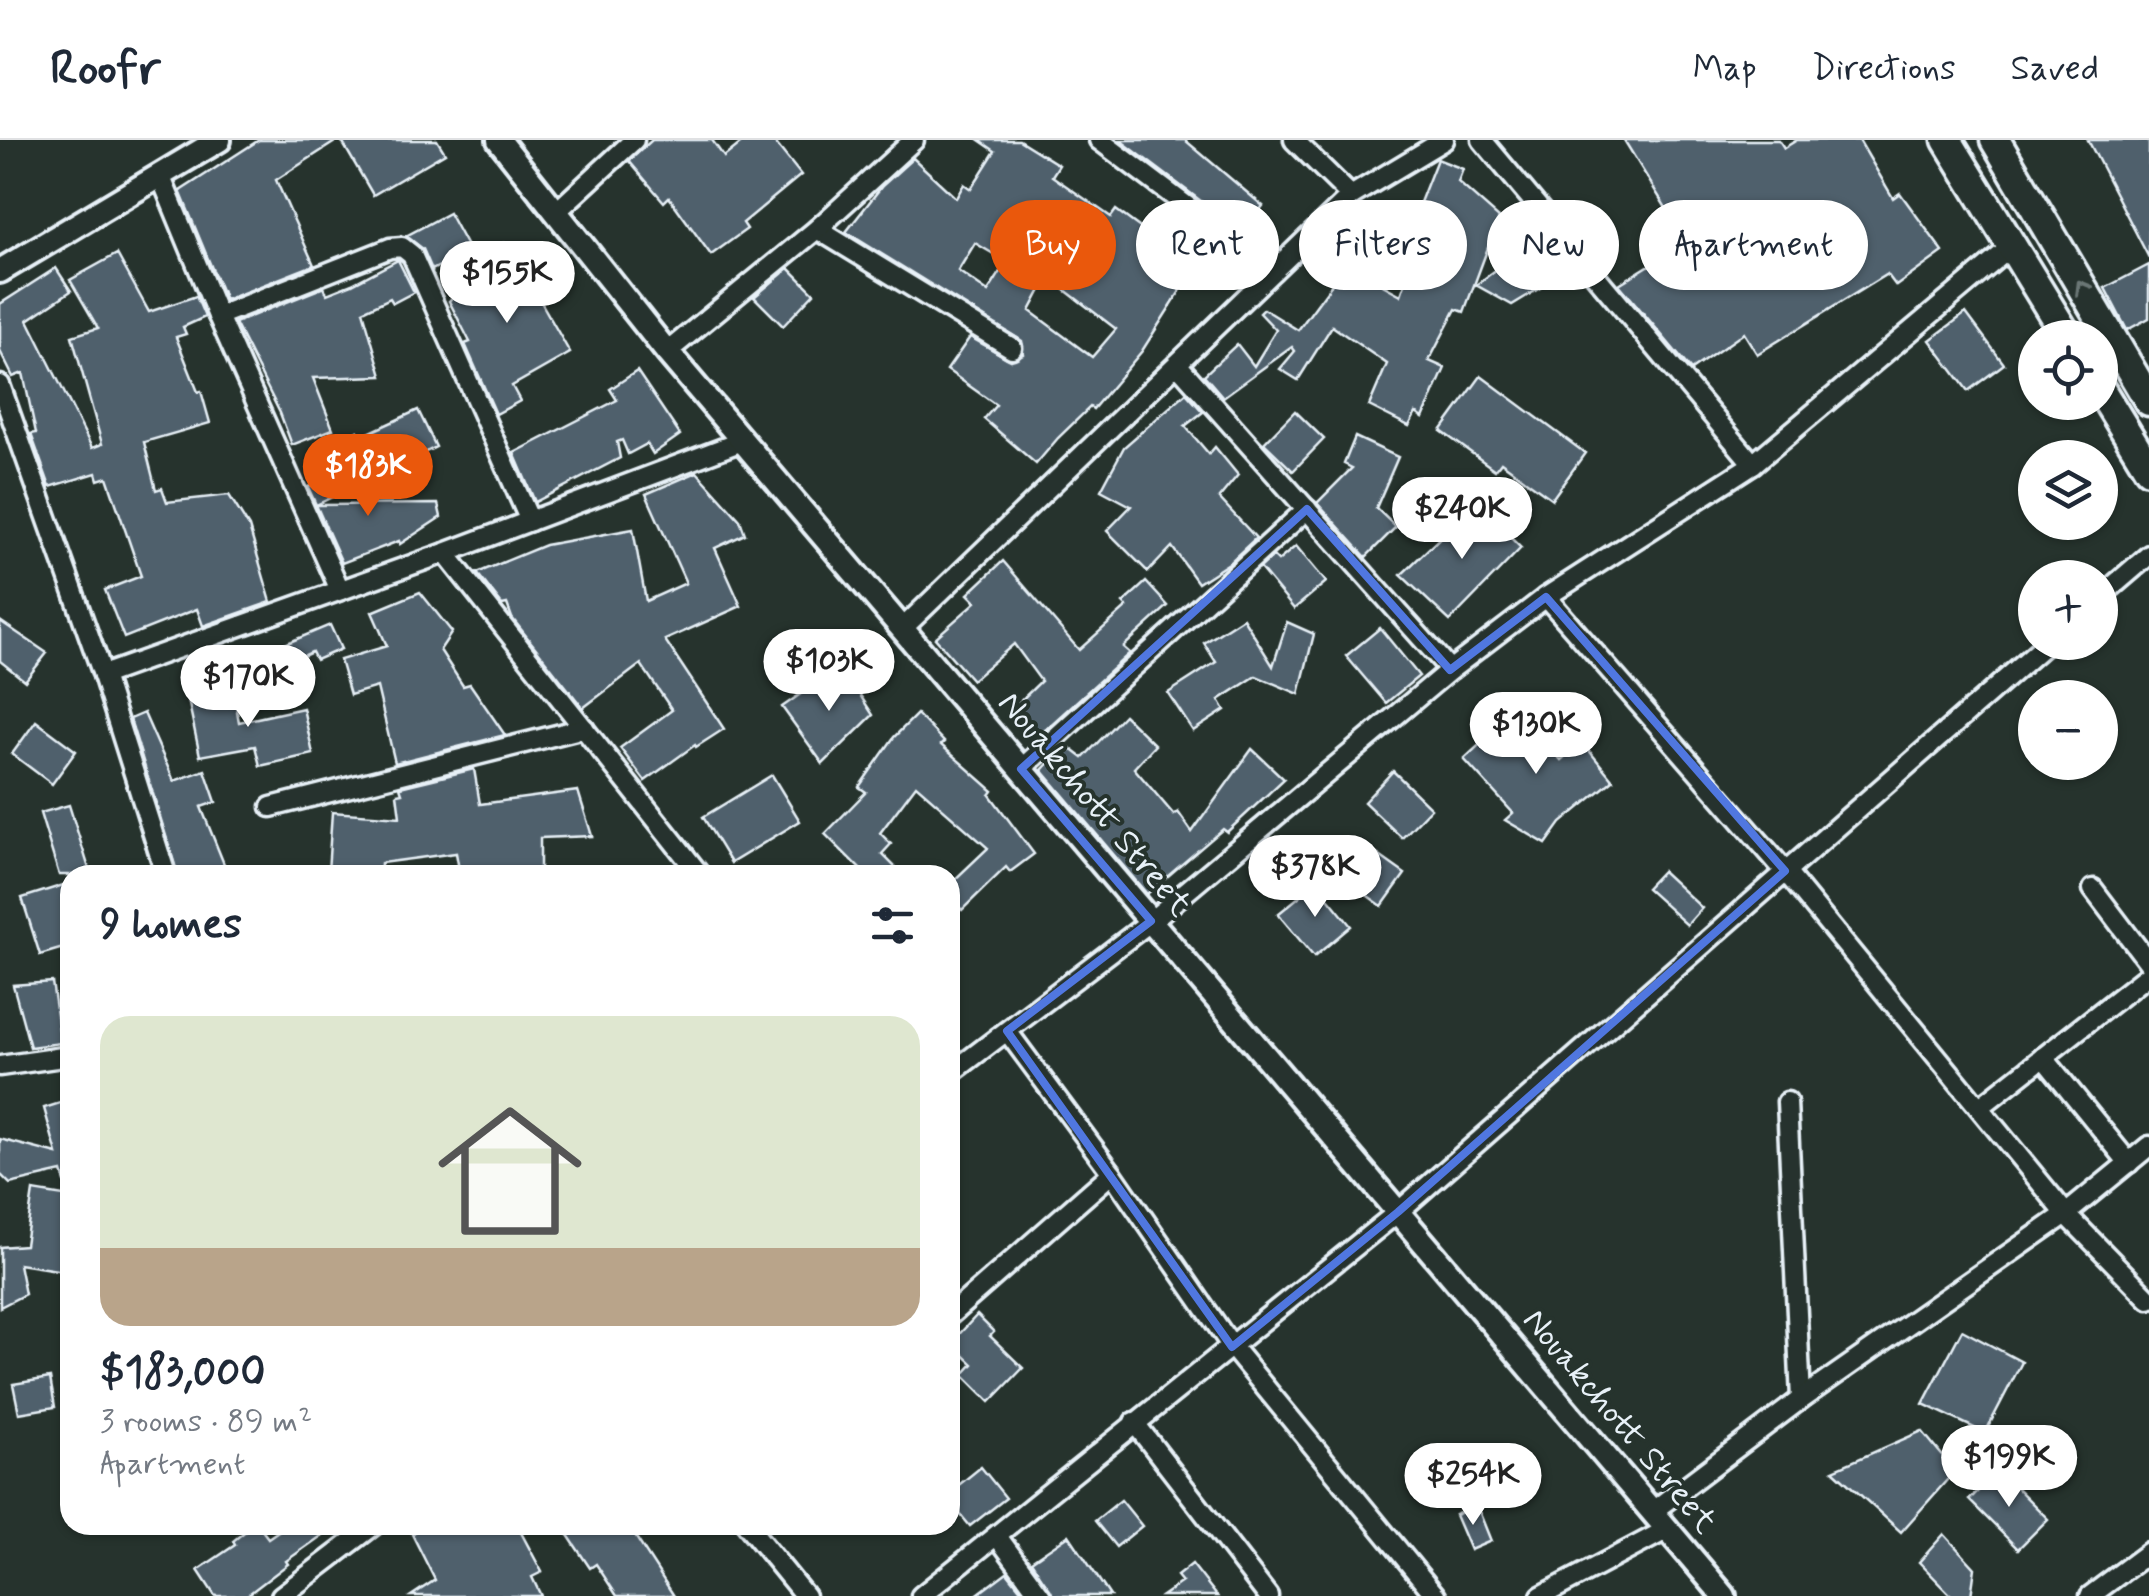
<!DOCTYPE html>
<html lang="en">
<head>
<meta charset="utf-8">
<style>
	body { margin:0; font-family:Mynerve,sans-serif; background:#f6f6f7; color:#1f2937; height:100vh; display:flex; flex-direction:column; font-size:38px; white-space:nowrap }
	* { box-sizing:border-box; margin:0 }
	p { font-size:32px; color:#747a83 }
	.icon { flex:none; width:55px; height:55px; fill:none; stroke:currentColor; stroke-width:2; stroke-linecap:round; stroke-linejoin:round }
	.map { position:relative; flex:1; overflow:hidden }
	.side { position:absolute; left:60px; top:725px; width:900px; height:670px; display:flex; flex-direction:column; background:#fff; border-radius:30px; box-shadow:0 2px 8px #0004 }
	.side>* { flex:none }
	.hud { position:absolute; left:990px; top:60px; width:950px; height:90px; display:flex; gap:20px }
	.controls { position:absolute; left:2018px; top:180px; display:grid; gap:20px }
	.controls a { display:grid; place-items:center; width:100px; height:100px; border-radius:50%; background:#fff; box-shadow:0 2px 8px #0004; font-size:50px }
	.price { position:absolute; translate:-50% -85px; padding:0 22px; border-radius:35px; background:#fff; color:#222; font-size:32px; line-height:65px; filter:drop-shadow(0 2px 5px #0008) }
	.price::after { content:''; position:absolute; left:50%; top:60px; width:30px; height:22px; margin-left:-15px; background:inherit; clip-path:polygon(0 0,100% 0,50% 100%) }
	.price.current { background:#ea580c; color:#fff }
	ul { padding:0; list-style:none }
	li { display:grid; align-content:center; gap:20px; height:530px; padding:0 40px }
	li+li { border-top:2px solid #e0e1e3 }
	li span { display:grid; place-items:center; height:310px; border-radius:30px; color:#555 }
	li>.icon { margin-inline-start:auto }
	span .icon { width:180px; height:180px; fill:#fffc; stroke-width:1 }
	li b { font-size:42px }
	h2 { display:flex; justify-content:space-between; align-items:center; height:120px; padding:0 40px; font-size:42px }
	.tag { padding:0 35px; border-radius:45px; background:#fff; box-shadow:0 2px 8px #0004; font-size:35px; line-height:90px }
	.tag.current { background:#ea580c; color:#fff }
	header { display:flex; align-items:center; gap:60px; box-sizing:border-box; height:140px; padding:0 50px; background:#fff; border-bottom:2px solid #e0e1e3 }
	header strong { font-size:48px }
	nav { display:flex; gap:55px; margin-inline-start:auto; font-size:35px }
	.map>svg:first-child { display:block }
	.building { fill:#4f606c; stroke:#e8f1f8; stroke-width:2.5; fill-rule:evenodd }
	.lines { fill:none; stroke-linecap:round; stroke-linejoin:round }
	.minor-casing { stroke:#e8f1f8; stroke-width:25 }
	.tertiary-casing { stroke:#e8f1f8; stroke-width:30 }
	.secondary-casing { stroke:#e8f1f8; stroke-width:35 }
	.minor { stroke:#26332d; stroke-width:18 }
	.tertiary { stroke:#26332d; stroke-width:22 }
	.secondary { stroke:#26332d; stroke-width:28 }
	.oneway { stroke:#6a7674 }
	.marked { fill:none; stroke:#5077e0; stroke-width:8; stroke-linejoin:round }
	.labels { text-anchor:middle; stroke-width:8; stroke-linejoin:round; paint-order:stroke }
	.street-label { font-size:35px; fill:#e8f1f8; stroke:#26332d }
</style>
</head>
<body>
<header>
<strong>Roofr</strong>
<nav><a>Map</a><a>Directions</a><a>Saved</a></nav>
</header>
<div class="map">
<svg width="2149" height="1456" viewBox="0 0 2149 1456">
	<rect width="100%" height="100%" fill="#26332d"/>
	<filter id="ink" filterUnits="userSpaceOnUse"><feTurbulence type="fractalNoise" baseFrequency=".01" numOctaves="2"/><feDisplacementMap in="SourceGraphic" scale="20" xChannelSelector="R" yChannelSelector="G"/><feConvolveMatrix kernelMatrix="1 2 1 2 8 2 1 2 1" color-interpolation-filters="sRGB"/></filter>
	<g filter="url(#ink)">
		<g class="building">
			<polygon points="259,0 338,0 276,40 314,125 225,160 180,51"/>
			<polygon points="341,0 437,0 445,13 373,55"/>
			<polygon points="652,0 712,0 724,17 745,0 773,0 801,35 743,83 747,89 711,115 669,57 664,62 629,21"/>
			<path d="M979 0H1019L1059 25 1052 36 1111 77 1116 70 1166 107 1153 135 1182 148 1142 211 1093 269 1090 267 1058 298 1036 324 984 279 996 265 947 230 970 197 1011 220 1023 214 1022 201 846 92 882 46 913 18 956 58 964 44 971 49 995 11ZM975 103 1007 122 988 152 958 131ZM1048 137 1116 189 1092 217 1030 171Z"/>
			<polygon points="1120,0 1185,0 1263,66 1242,92"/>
			<polygon points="1624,0 1779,0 1784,8 1797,0 1859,0 1893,58 1900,53 1943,112 1896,146 1887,134 1757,214 1744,193 1691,230 1619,144 1687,102"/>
			<polygon points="2088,0 2149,0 2149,118"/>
			<polygon points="1437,19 1463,29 1458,42 1499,78 1464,172 1456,169 1429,221 1445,228 1423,278 1416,273 1409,286 1369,266 1387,224 1332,186 1298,240 1280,229 1295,211 1292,207 1223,257 1204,235 1237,204 1254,226 1276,190 1260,173 1264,169 1298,190 1363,102 1375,119 1368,137 1401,155 1416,112 1377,89 1386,74 1410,88"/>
			<polygon points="449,73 469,110 432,130 423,109 406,96"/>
			<polygon points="504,103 547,146 536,153 570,213 512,246 520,261 496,274 465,204 470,202 449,161"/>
			<polygon points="1519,112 1545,145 1512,165 1476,145"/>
			<polygon points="117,114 149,172 196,156 205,177 183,187 186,194 176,197 198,252 201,251 210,283 144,302 156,350 162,348 167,362 229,355 249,387 271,462 203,486 197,469 124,498 105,450 141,436 107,337 98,340 96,333 50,347 31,294 36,293 23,233 13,237 0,211 0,164 56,128 71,151 28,180 92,308 102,304 72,196 98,188 70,140"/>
			<polygon points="398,120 414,152 393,163 390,158 363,171 382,236 313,238 333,289 292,305 280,273 235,183 324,147 327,154 352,144"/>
			<polygon points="2149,125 2149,178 2127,190 2105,148"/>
			<polygon points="789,128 814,153 783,186 754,157"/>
			<polygon points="1966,173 2004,224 1968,251 1930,200"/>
			<polygon points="637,231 680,295 653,314 647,304 628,314 622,300 617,302 620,318 535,362 514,313 617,260 610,249"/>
			<polygon points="1481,236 1585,313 1552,359 1501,322 1495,330 1441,291"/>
			<polygon points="1186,253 1203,272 1185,286 1209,314 1215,307 1238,335 1219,358 1256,398 1229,423 1198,443 1172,407 1148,432 1107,391 1131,366 1101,350 1124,307"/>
			<polygon points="418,270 436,307 395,327 387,308 347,324 337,299 358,291 360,297"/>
			<polygon points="1295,271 1324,299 1293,331 1264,303"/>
			<polygon points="1355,297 1398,317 1376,368 1396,387 1366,417 1317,363 1352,328 1344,324"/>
			<polygon points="350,329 357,345 316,365 438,364 441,377 400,404 399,401 342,423 308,347"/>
			<polygon points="697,332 740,380 745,394 715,408 741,466 665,500 724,589 696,607 695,605 645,641 620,608 672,570 641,524 583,568 512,478 507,464 502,465 477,433 545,405 633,389 646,461 686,443 646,354"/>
			<polygon points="1476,363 1521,408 1450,481 1401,435"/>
			<polygon points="1296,406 1326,442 1294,469 1260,428 1273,416 1278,421"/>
			<polygon points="1003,421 1079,510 1127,467 1123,463 1146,442 1168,466 1123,507 1130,513 1034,600 1008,573 1041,541 1014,504 972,540 935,498 976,462 968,454"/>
			<polygon points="420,452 452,492 440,510 463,546 470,544 505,595 395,623 377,547 350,555 340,520 387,506 372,472"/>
			<polygon points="1243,478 1273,526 1287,482 1314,494 1299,554 1256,536 1219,560 1225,570 1193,591 1168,553 1216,522 1204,503"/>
			<polygon points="0,481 47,513 25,541 0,521"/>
			<polygon points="330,485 341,509 316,520 312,512 281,526 273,509"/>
			<polygon points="1380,488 1419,536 1386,563 1346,516"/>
			<polygon points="841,526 873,575 823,624 782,567"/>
			<polygon points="233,550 239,582 303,568 313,614 260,626 255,606 200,616 188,559"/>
			<polygon points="1516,571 1561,620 1582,602 1613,640 1561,683 1546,704 1505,680 1513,673 1464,619"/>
			<polygon points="144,573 174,641 205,630 216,662 201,667 226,729 211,735 178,735 130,579"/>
			<polygon points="917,574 944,602 941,605 993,651 990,655 1034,714 1010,732 1006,727 962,770 950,758 950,744 988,708 916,645 880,693 891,704 882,714 903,735 866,735 825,694 866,652 859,647 894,597"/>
			<polygon points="1124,575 1155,605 1134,628 1174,675 1178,672 1192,692 1252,609 1284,639 1227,692 1223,689 1147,754 1042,630 1066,605 1083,618"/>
			<polygon points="36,581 76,611 52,644 12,614"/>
			<polygon points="474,629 480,664 578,651 592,696 540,698 540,735 460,735 456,713 381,723 380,735 328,732 332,672 400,677 397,654 402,653 400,647"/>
			<polygon points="1393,631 1431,668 1402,698 1364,662"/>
			<polygon points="772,635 800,681 731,723 703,677"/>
			<polygon points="69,665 91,735 59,735 40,673"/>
			<polygon points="1367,707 1405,734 1382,766 1344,739"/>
			<polygon points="1662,731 1702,768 1687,785 1646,748"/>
			<polygon points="70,743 70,806 40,815 22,758"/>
			<polygon points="1316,743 1351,786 1314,817 1278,774"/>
			<polygon points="52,842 61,903 30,907 13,845"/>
			<polygon points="70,960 70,1041 65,1042 62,1032 10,1044 0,1034 0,999 57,1014 44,968"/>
			<polygon points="33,1051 70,1057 70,1132 19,1124 25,1154 0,1167 0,1107 25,1105"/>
			<polygon points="977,1175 994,1192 990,1196 1023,1228 990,1262 963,1235 973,1224 951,1203"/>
			<polygon points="1962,1190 2022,1222 1985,1293 1923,1264"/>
			<polygon points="50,1238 55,1267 19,1273 13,1244"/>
			<polygon points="1922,1291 1955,1331 1901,1392 1833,1330"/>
			<polygon points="981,1327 1006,1358 970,1386 950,1362 950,1352"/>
			<polygon points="1999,1330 2048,1379 2018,1409 1969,1360"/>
			<polygon points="1121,1360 1142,1386 1116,1407 1095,1381"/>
			<polygon points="1477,1366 1491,1401 1470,1410 1455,1375"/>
			<polygon points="253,1385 258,1385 268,1398 287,1385 337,1385 286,1421 288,1424 246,1456 215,1456 198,1430 235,1405 233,1401"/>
			<polygon points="424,1385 517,1385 542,1432 532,1437 541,1456 411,1456 435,1440 412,1394"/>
			<polygon points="577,1385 628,1385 674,1456 617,1456 596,1424 590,1428 566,1392"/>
			<polygon points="1944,1394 1975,1428 1971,1456 1952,1456 1919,1422"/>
			<polygon points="1069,1395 1077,1407 1110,1456 1053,1456 1031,1421"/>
			<polygon points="1192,1424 1217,1456 1162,1456 1182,1442 1177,1436"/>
			<polygon points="1007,1432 1026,1456 975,1456"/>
		</g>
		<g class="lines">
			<defs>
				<g id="minor">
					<polyline points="1099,0 1273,131"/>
					<polyline points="1294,0 1351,56"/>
					<polyline points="1482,0 1753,324"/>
					<polyline points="160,35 218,176 340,450"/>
					<polyline points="556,72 634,0"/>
					<polyline points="817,89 1012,208"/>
					<polyline points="218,176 390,108 402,107 412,115 530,381"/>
					<polyline points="667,212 817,89 914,0"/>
					<polyline points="1177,224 1450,530"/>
					<polyline points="0,245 103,535 166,735"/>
					<polyline points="445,413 700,735"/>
					<polyline points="1546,457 1785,731 2066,1074 2149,1159"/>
					<polyline points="2100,457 2149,415"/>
					<polyline points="902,489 1351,56 1444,0"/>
					<polyline points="103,535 445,413 742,301"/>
					<polyline points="1021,629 1307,369"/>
					<polyline points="271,667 584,588"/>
					<polyline points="2093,749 2149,823"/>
					<polyline points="1007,891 1112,1033 1232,1207 1436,1456"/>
					<polyline points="2043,917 2129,1023"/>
					<polyline points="0,926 70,916"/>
					<polyline points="950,934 1151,781 1450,530 1546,457 1753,324 2012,106"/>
					<polyline points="1787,962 1801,1259"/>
					<polyline points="1980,967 2149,834"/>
					<polyline points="950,1175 1112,1033"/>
					<polyline points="1134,1282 1268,1456"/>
					<polyline points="1653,1371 1801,1259 2066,1074 2149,1006"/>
					<polyline points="747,1385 805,1456"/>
					<polyline points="997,1396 1041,1456"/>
					<polyline points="281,1456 374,1385"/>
					<polyline points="921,1456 1398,1072 2048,502"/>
					<polyline points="1541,1456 1668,1389"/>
					<polyline points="2090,1456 2149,1412"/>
				</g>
				<g id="tertiary">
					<polyline points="499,0 667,212 1724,1456"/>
					<polyline points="0,131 219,0"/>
				</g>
				<g id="secondary">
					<polyline points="1947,0 2068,198"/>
					<polyline points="1995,0 2149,261"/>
					<polyline points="2100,249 2149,329"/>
				</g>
			</defs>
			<use href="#minor" class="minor-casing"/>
			<use href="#tertiary" class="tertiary-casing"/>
			<use href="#secondary" class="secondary-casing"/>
			<use href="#minor" class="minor"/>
			<use href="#tertiary" class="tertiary"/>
			<use href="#secondary" class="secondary"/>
		</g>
		<defs><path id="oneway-chevron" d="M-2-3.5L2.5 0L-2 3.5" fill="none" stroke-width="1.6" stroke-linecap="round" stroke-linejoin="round" transform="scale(2.5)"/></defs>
		<use class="oneway" href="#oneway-chevron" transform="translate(2082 147) rotate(-121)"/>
	</g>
	<path class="marked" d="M1307 369 1450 530 1546 457 1785 731 1398 1072 1232 1207 1007 891 1151 781 1021 629Z"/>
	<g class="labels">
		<g class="street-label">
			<text transform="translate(1096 663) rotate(50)" y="12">Nouakchott Street</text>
			<text transform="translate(1621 1280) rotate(50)" y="12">Nouakchott Street</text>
		</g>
	</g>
</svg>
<div class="controls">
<a><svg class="icon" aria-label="locate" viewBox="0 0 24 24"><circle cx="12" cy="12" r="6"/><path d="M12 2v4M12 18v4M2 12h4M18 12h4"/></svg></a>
<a><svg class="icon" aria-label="layers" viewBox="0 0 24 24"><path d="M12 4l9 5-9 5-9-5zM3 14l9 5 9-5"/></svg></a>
<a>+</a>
<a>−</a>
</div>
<b class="price" style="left:507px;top:186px">$155K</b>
<b class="price current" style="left:368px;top:379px">$183K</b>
<b class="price" style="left:1462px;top:422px">$240K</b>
<b class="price" style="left:829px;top:574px">$103K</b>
<b class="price" style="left:248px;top:590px">$170K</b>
<b class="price" style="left:1536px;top:637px">$130K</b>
<b class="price" style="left:1315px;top:780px">$378K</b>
<b class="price" style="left:2009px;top:1370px">$199K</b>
<b class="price" style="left:1473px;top:1388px">$254K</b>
<div class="hud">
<a class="tag current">Buy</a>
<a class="tag">Rent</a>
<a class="tag">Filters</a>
<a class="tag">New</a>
<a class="tag">Apartment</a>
</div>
<section class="side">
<h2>9 homes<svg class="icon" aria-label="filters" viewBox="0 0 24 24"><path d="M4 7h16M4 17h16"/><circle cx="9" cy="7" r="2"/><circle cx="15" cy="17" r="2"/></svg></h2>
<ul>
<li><span style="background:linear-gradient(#dfe7d0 75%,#b9a48a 0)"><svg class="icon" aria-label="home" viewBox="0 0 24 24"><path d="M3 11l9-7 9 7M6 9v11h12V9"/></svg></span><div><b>$183,000</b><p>3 rooms · 89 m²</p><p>Apartment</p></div></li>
</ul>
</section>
</div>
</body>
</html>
